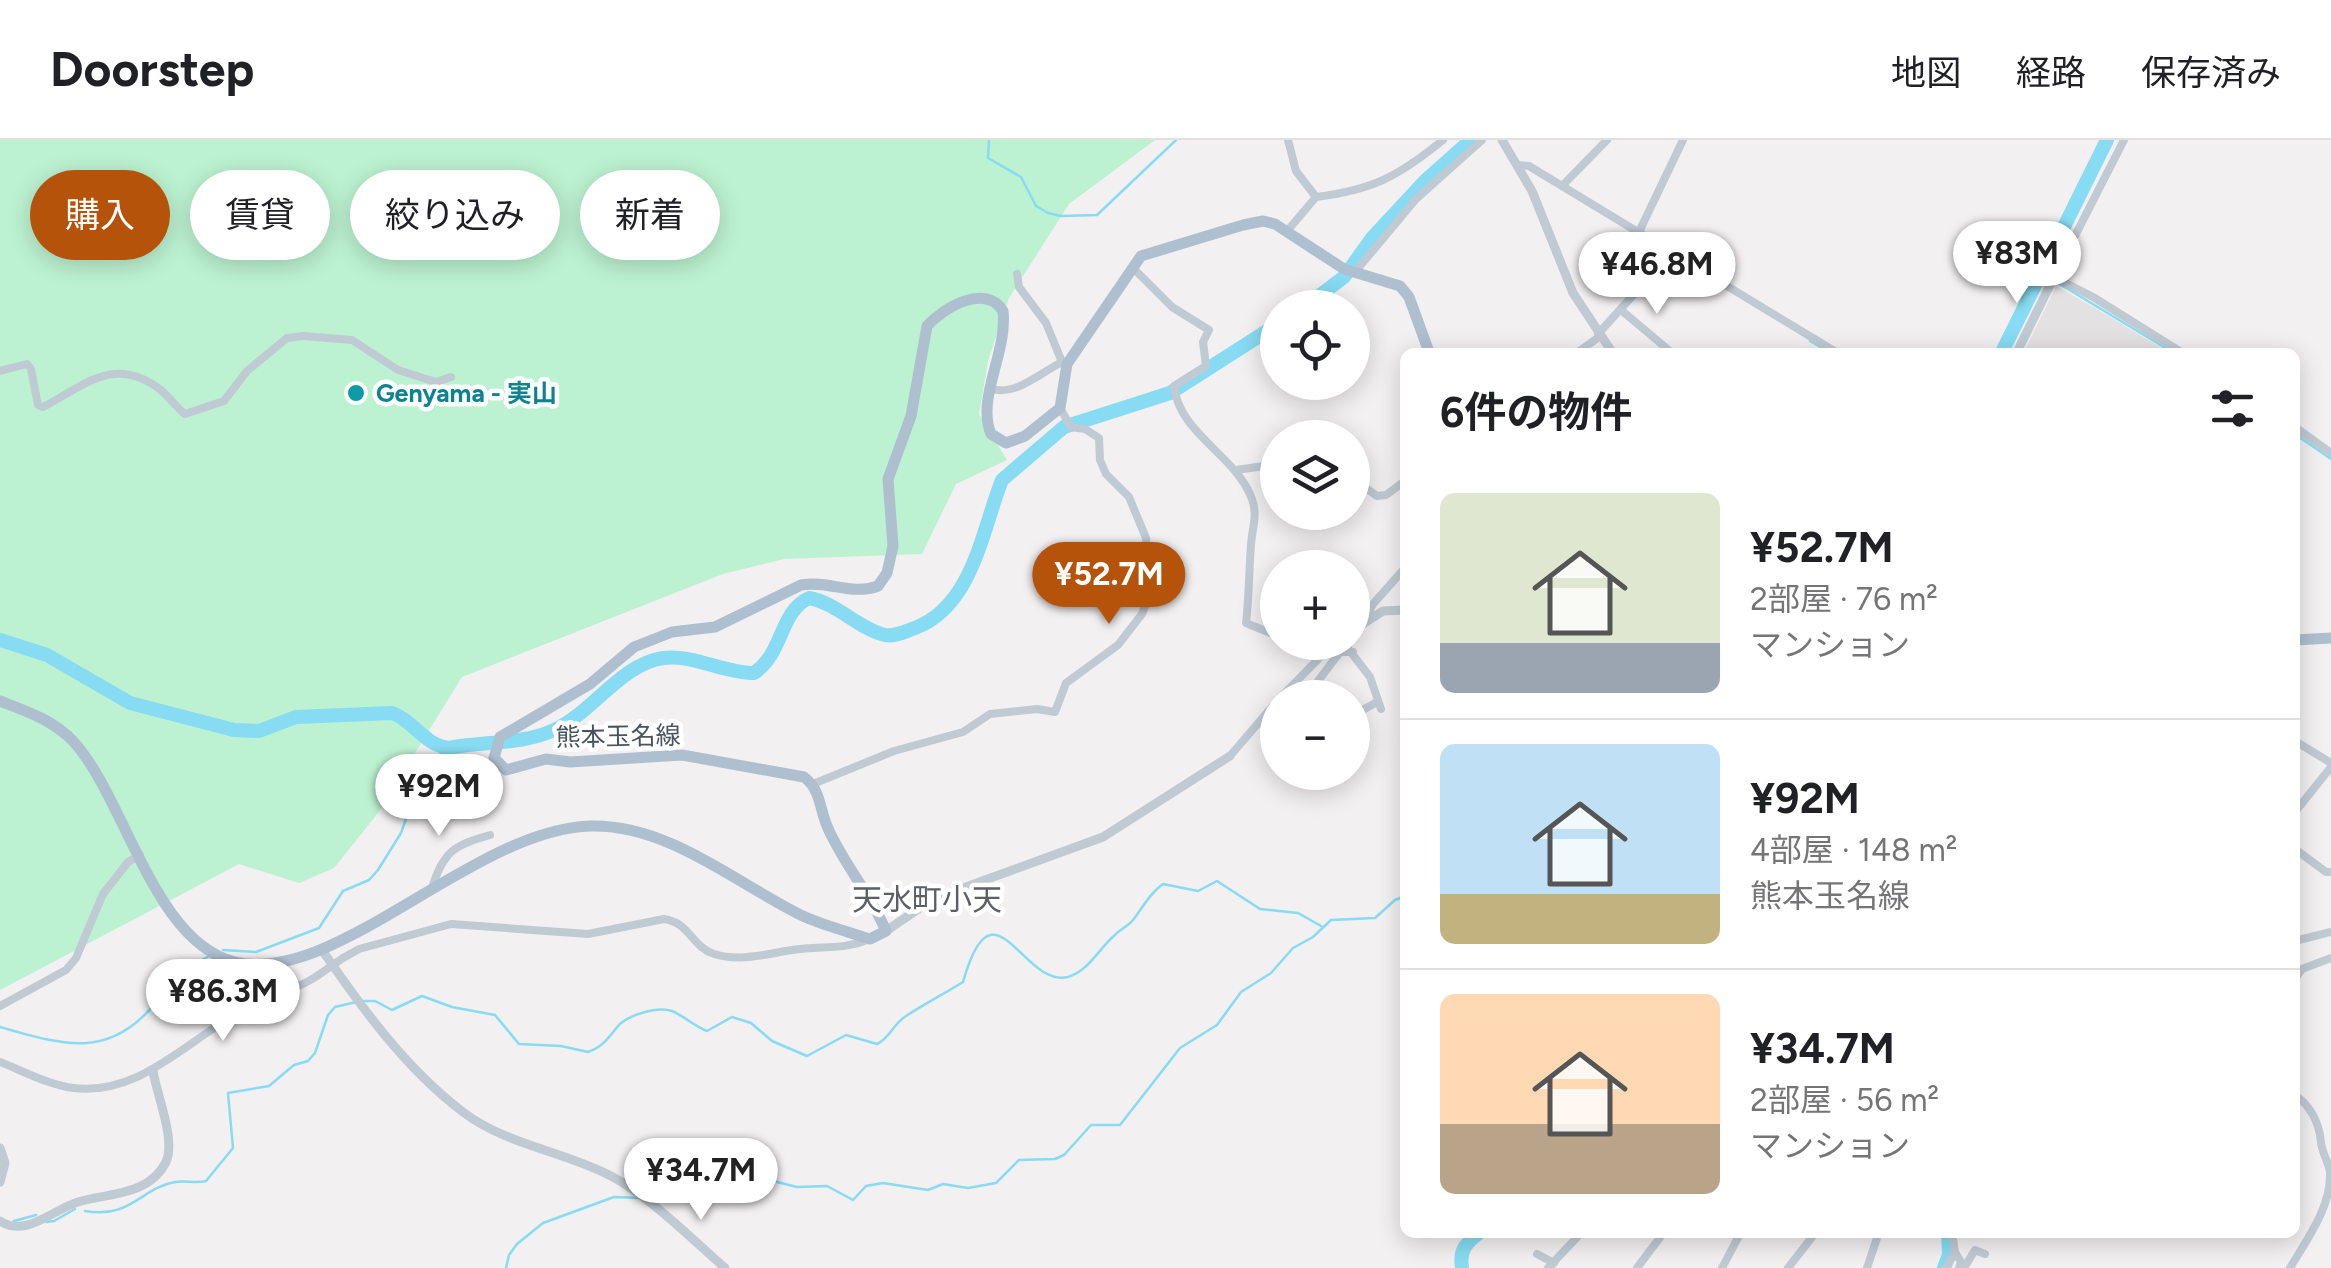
<!DOCTYPE html>
<html lang="ja">
<head>
<meta charset="utf-8">
<style>
	body { margin:0; font-family:Figtree,"Noto Sans JP",sans-serif; background:#f6f6f6; color:#202124; height:100vh; display:flex; flex-direction:column; font-size:38px; white-space:nowrap }
	* { box-sizing:border-box; margin:0 }
	p { font-size:32px; color:#757577 }
	.icon { flex:none; width:55px; height:55px; fill:none; stroke:currentColor; stroke-width:2; stroke-linecap:round; stroke-linejoin:round }
	.map { position:relative; flex:1; overflow:hidden }
	.side { position:absolute; left:1400px; top:208px; width:900px; height:890px; display:flex; flex-direction:column; background:#fff; border-radius:15px; box-shadow:0 5px 25px #0003 }
	.side>* { flex:none }
	.banner { position:absolute; left:30px; top:30px; width:950px; height:90px; display:flex; gap:20px }
	.buttons { position:absolute; left:1260px; top:150px; display:grid; gap:20px }
	.buttons a { display:grid; place-items:center; width:110px; height:110px; border-radius:50%; background:#fff; box-shadow:0 5px 25px #0003; font-size:50px }
	.price { position:absolute; translate:-50% -85px; padding:0 22px; border-radius:35px; background:#fff; color:#222; font-size:32px; line-height:65px; filter:drop-shadow(0 2px 5px #0008) }
	.price::after { content:''; position:absolute; left:50%; top:60px; width:30px; height:22px; margin-left:-15px; background:inherit; clip-path:polygon(0 0,100% 0,50% 100%) }
	.price.on { background:#b45309; color:#fff }
	ul { padding:0; list-style:none }
	li { display:flex; align-items:center; gap:30px; height:250px; padding:0 40px }
	li+li { border-top:2px solid #e0e0e0 }
	li span { display:grid; place-items:center; flex:none; width:280px; height:200px; border-radius:15px; color:#555 }
	li>.icon { margin-inline-start:auto }
	span .icon { width:120px; height:120px; fill:#fffc; stroke-width:1 }
	li b { font-size:42px }
	h2 { display:flex; justify-content:space-between; align-items:center; height:120px; padding:0 40px; font-size:42px }
	.chip { padding:0 35px; border-radius:45px; background:#fff; box-shadow:0 5px 25px #0003; font-size:35px; line-height:90px }
	.chip.on { background:#b45309; color:#fff }
	header { display:flex; align-items:center; gap:60px; box-sizing:border-box; height:140px; padding:0 50px; background:#fff; border-bottom:2px solid #e0e0e0 }
	header strong { font-size:48px }
	nav { display:flex; gap:55px; margin-inline-start:auto; font-size:35px }
	.map>svg:first-child { display:block }
	.education { fill:#e4e1e2 }
	.green { fill:#bcf2d1 }
	.lines { fill:none; stroke-linecap:round; stroke-linejoin:round }
	.stream { stroke:#87dbf2; stroke-width:2.5 }
	.river { stroke:#87dbf2; stroke-width:14 }
	.minor { stroke:#c0cad3; stroke-width:8 }
	.tertiary { stroke:#c0cad3; stroke-width:9 }
	.primary { stroke:#aebfd0; stroke-width:11 }
	.minor-bridge { stroke:#c0cad3; stroke-width:8 }
	.culture-dot { fill:#0f9aa8; stroke:#fff; stroke-width:4 }
	.labels { text-anchor:middle; stroke-width:9; stroke-linejoin:round; paint-order:stroke }
	.culture-label { font-size:25px; font-weight:bold; fill:#0d838f; stroke:#fff; text-anchor:start }
	.street-label { font-size:25px; fill:#47535f; stroke:#fff }
	.quarter-label { font-size:30px; fill:#5c6065; stroke:#fff }
</style>
</head>
<body>
<header>
<strong>Doorstep</strong>
<nav><a>地図</a><a>経路</a><a>保存済み</a></nav>
</header>
<div class="map">
<svg width="2331" height="1128" viewBox="0 0 2331 1128">
	<rect width="100%" height="100%" fill="#f2f0f0"/>
	<polygon class="education" points="2056,146 2095,168 2168,212 2024,212"/>
	<polygon class="green" points="0,0 1155,0 1069,64 1009,158 988,221 979,274 1007,320 956,344 922,414 784,419 723,434 462,537 378,673 334,728 299,743 239,724 0,850"/>
	<g class="lines">
		<g class="stream">
			<polyline points="989,0 988,18 1021,37 1036,66 1048,73 1061,76 1097,75 1176,0"/>
			<polyline points="2040,132 2046,136"/>
			<polyline points="2058,143 2172,212"/>
			<polyline points="1810,201 1829,212"/>
			<polyline points="2295,294 2331,319"/>
			<polyline points="223,810 256,812 319,788 343,751 369,740 378,730 401,693 424,628 448,608"/>
			<polyline points="156,856 158,844 211,815"/>
			<path d="M364 861H375L392 870 422 856 452 867 495 875 519 904 561 906 588 912C603 907 609 897 618 886 628 875 657 866 672 871 684 876 694 886 707 891L732 877 751 883 772 901 807 916 846 895 877 904C890 898 893 884 906 876 924 864 944 854 963 842 994 733 1022 848 1068 837 1089 831 1100 807 1115 795 1121 789 1128 786 1133 780 1143 767 1150 753 1163 744L1198 751 1217 741 1260 769 1298 773 1321 786"/>
			<path d="M0 887C60 904 106 920 152 867"/>
			<polyline points="647,1054 669,1036 728,1017 749,1035 797,1047 827,1046 853,1060 866,1046 883,1043 928,1050 943,1044 968,1048 996,1043 1019,1020 1055,1019 1064,1015 1091,985 1120,985 1180,908 1217,885 1241,852 1271,833 1293,808 1313,797 1331,780 1375,778 1395,760 1405,756"/>
			<path d="M85 1071C131 1079 141 1048 175 1042 185 1040 196 1044 206 1041L233 1008 228 953 269 946 294 925 308 921 315 913 328 875 335 867 356 862"/>
			<polyline points="14,1081 36,1075"/>
			<polyline points="47,1082 54,1081 75,1069"/>
			<polyline points="506,1128 509,1115 517,1104 543,1083 614,1057 640,1058"/>
		</g>
		<g class="river">
			<polyline points="1303,168 1344,137 1372,98 1425,41 1471,0"/>
			<polyline points="2002,212 2107,0"/>
			<path d="M0 500 47 515 130 563 234 590 259 591 296 577 392 573C414 581 423 604 448 608 483 601 522 605 554 590 592 573 621 524 663 518 694 514 723 533 754 533 784 513 779 472 809 458 837 463 859 489 885 495 895 497 906 491 915 488 973 466 982 390 1002 340L1064 287 1170 253 1278 184"/>
			<path d="M1462 1128C1459 1110 1466 1103 1480 1092"/>
			<polyline points="1944,1128 1949,1115 1948,1092"/>
		</g>
		<g class="minor">
			<polyline points="1288,0 1296,31 1316,57"/>
			<polyline points="2124,0 2054,137 2093,157 2181,212"/>
			<polyline points="1517,25 1529,26 1836,212"/>
			<polyline points="1562,46 1607,0"/>
			<path d="M1288 90 1316 57C1373 50 1399 36 1443 0"/>
			<polyline points="1638,94 1683,0"/>
			<path d="M1132 127 1172 167 1209 190 1203 202 1206 226 1174 246C1179 294 1236 315 1252 359 1258 376 1252 388 1251 405 1249 431 1249 457 1246 483L1278 496"/>
			<polyline points="1355,132 1416,59 1482,0"/>
			<polyline points="1017,134 1019,147 1046,183 1062,222 1067,224"/>
			<polyline points="1621,170 1671,212"/>
			<polyline points="1598,194 1672,112"/>
			<polyline points="1578,212 1599,197"/>
			<path d="M0 231 27 224 31 229 38 265 43 267C85 245 115 214 162 251 170 258 176 267 185 274L224 261 247 231 287 198 303 196 352 200 398 230 436 242 451 237"/>
			<path d="M992 249C1016 256 1040 233 1062 222"/>
			<polyline points="2295,287 2331,313"/>
			<polyline points="1236,330 1278,324"/>
			<polyline points="1352,338 1377,356 1386,355 1405,341"/>
			<polyline points="1372,476 1370,470 1373,464 1405,428"/>
			<polyline points="1343,502 1370,537 1381,569"/>
			<polyline points="1318,541 1340,512 1353,512"/>
			<polyline points="1280,558 1335,502"/>
			<polyline points="1359,572 1377,562"/>
			<polyline points="2295,601 2331,623"/>
			<polyline points="1230,616 1278,560"/>
			<polyline points="813,644 894,611 963,592 990,574 1037,569 1055,572 1066,543 1118,505 1142,474 1152,449 1146,398 1129,357 1106,334 1100,320 1099,298 1085,289 1071,287 1060,268"/>
			<polyline points="2295,672 2331,627"/>
			<polyline points="2295,709 2326,732 2331,732"/>
			<path d="M432 748C443 712 454 705 490 695"/>
			<polyline points="2295,801 2331,792"/>
			<path d="M343 818 359 809 451 784 588 794 664 779C689 782 692 807 714 814 740 822 766 814 792 810 821 805 841 811 870 799"/>
			<polyline points="2295,839 2302,829 2331,818"/>
			<path d="M164 858 165 864C184 856 205 846 226 846 236 845 246 851 257 852 278 854 299 848 317 836"/>
			<polyline points="0,866 66,830 76,818 103,754 128,722 140,715"/>
			<path d="M0 922C23 931 49 945 73 948 130 955 173 915 217 886 236 873 257 863 277 852"/>
			<polyline points="1952,1092 1955,1112 1961,1122 1959,1128"/>
			<polyline points="1537,1114 1554,1123"/>
			<polyline points="1548,1128 1582,1092"/>
			<polyline points="1637,1128 1664,1092"/>
			<polyline points="1722,1128 1741,1092"/>
			<polyline points="1788,1128 1816,1092"/>
			<polyline points="1867,1128 1879,1092"/>
			<polyline points="1946,1128 1955,1112"/>
			<polyline points="1964,1128 1975,1110 1985,1114"/>
			<path d="M2290 1128C2307 1099 2331 1068 2330 1033 2329 1022 2322 1014 2321 1002 2319 983 2312 967 2295 955"/>
		</g>
		<g class="tertiary">
			<polyline points="1502,0 1532,51 1573,153 1612,212"/>
			<polyline points="2017,212 2054,137"/>
			<polyline points="1352,491 1383,471 1405,470"/>
			<polyline points="886,791 933,759 1103,697 1230,616"/>
			<path d="M322 810C362 868 406 929 463 972 506 1005 564 1011 611 1036 649 1056 692 1099 725 1128"/>
			<polyline points="0,1008 5,1023 0,1042"/>
			<path d="M0 1081C26 1098 52 1070 78 1062 108 1053 149 1056 166 1022 176 1000 157 956 153 931"/>
		</g>
		<g class="primary">
			<polyline points="2295,500 2331,498"/>
			<path d="M0 561C26 571 53 580 73 601 126 659 153 802 235 822 336 846 473 689 591 686 669 684 738 745 805 777 826 786 849 792 870 799L886 791C870 753 842 722 827 686 819 667 821 650 804 637L682 615 570 622 546 619 506 630 494 618 500 597 590 544 634 507 672 492 715 487 801 445C828 440 852 456 878 446L887 433 893 406 888 339 911 276 927 186C944 167 986 143 1003 171 1008 212 976 258 991 294L1006 303 1025 296 1060 268 1067 224 1141 116 1243 85 1263 81 1275 84 1344 129 1400 146 1409 157 1429 212"/>
		</g>
		<polyline class="minor-bridge" points="317,836 343,818"/>
	</g>
	<circle class="culture-dot" cx="356" cy="253" r="10"/>
	<g class="labels">
		<g class="culture-label">
			<text x="376" y="262">Genyama - 実山</text>
		</g>
		<g class="street-label">
			<text transform="translate(618 596) rotate(-1)" y="9">熊本玉名線</text>
		</g>
		<g class="quarter-label">
			<text x="927" y="770">天水町小天</text>
		</g>
	</g>
</svg>
<div class="buttons">
<a><svg class="icon" aria-label="locate" viewBox="0 0 24 24"><circle cx="12" cy="12" r="6"/><path d="M12 2v4M12 18v4M2 12h4M18 12h4"/></svg></a>
<a><svg class="icon" aria-label="layers" viewBox="0 0 24 24"><path d="M12 4l9 5-9 5-9-5zM3 14l9 5 9-5"/></svg></a>
<a>+</a>
<a>−</a>
</div>
<b class="price" style="left:2017px;top:166px">¥83M</b>
<b class="price" style="left:1657px;top:177px">¥46.8M</b>
<b class="price on" style="left:1109px;top:487px">¥52.7M</b>
<b class="price" style="left:439px;top:699px">¥92M</b>
<b class="price" style="left:223px;top:904px">¥86.3M</b>
<b class="price" style="left:701px;top:1083px">¥34.7M</b>
<div class="banner">
<a class="chip on">購入</a>
<a class="chip">賃貸</a>
<a class="chip">絞り込み</a>
<a class="chip">新着</a>
</div>
<section class="side">
<h2>6件の物件<svg class="icon" aria-label="filters" viewBox="0 0 24 24"><path d="M4 7h16M4 17h16"/><circle cx="9" cy="7" r="2"/><circle cx="15" cy="17" r="2"/></svg></h2>
<ul>
<li><span style="background:linear-gradient(#dfe7d0 75%,#9aa5b1 0)"><svg class="icon" aria-label="home" viewBox="0 0 24 24"><path d="M3 11l9-7 9 7M6 9v11h12V9"/></svg></span><div><b>¥52.7M</b><p>2部屋 · 76 m²</p><p>マンション</p></div></li>
<li><span style="background:linear-gradient(#bfe0f5 75%,#c2b280 0)"><svg class="icon" aria-label="home" viewBox="0 0 24 24"><path d="M3 11l9-7 9 7M6 9v11h12V9"/></svg></span><div><b>¥92M</b><p>4部屋 · 148 m²</p><p>熊本玉名線</p></div></li>
<li><span style="background:linear-gradient(#ffd9b3 65%,#b9a48a 0)"><svg class="icon" aria-label="home" viewBox="0 0 24 24"><path d="M3 11l9-7 9 7M6 9v11h12V9"/></svg></span><div><b>¥34.7M</b><p>2部屋 · 56 m²</p><p>マンション</p></div></li>
</ul>
</section>
</div>
</body>
</html>
